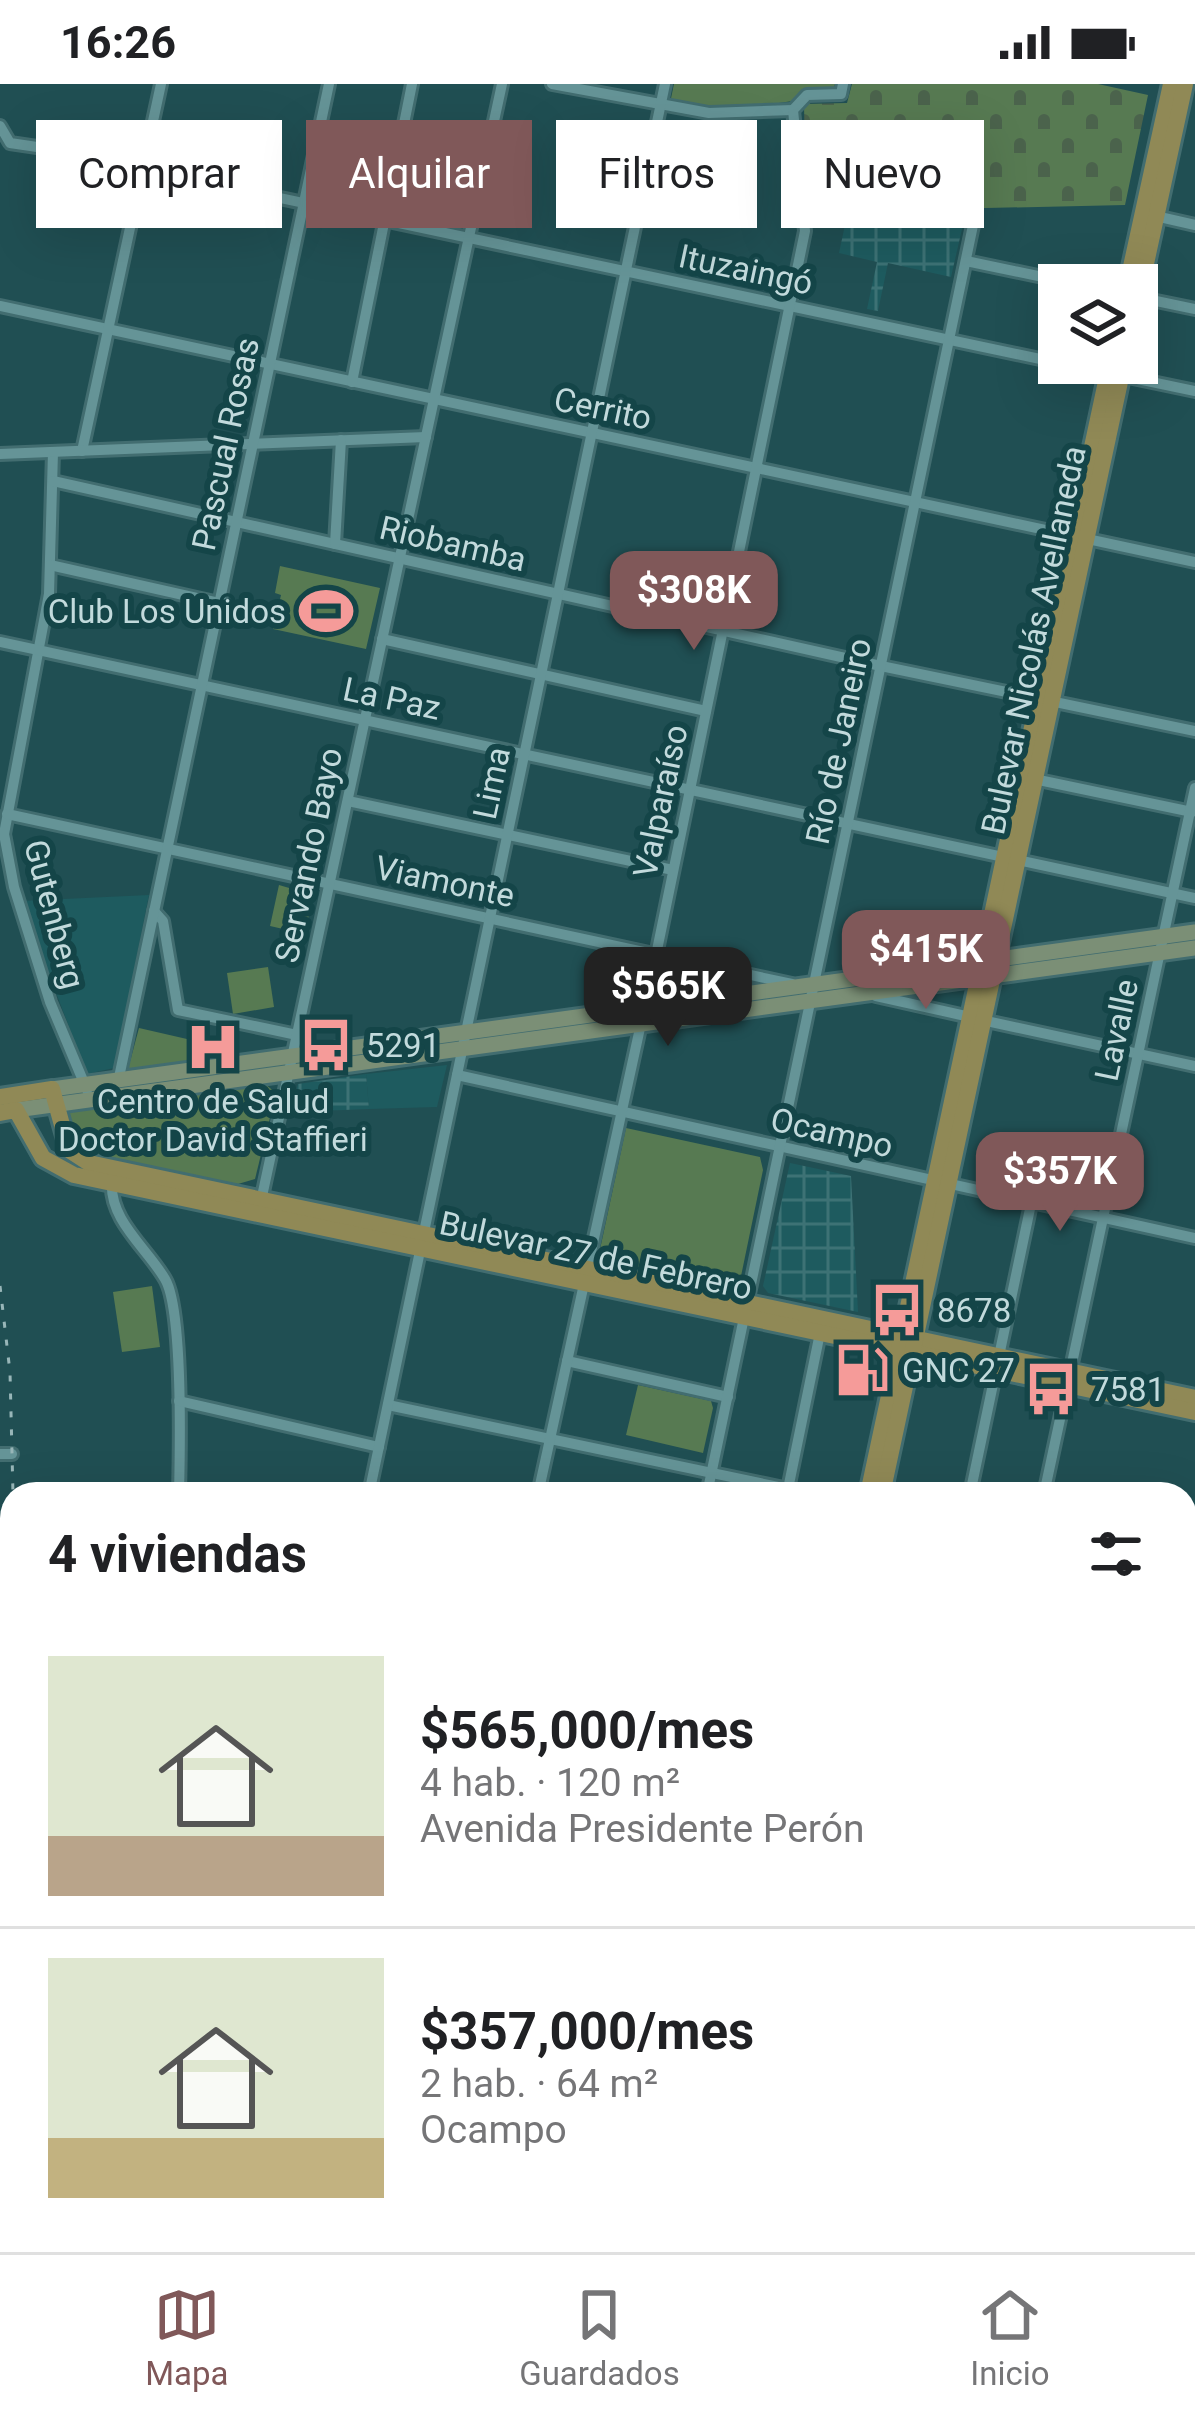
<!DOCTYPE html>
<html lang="es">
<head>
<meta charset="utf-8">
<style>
	body { margin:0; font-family:Roboto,sans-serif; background:#f2f2f2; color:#202124; height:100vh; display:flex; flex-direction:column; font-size:45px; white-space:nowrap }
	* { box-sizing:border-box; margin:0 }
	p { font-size:39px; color:#757577 }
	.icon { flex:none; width:66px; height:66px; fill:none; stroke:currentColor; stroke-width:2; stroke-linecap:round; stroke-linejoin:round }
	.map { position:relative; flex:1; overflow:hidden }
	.drawer { position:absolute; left:0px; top:1398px; width:1197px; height:771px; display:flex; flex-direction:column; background:#fff; border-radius:36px 36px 0 0; box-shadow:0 12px 48px #0002 }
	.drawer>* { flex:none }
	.guide { position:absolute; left:36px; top:36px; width:1125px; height:108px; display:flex; gap:24px }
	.fabs { position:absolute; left:1038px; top:180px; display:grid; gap:24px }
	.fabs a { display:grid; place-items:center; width:120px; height:120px; border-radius:0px; background:#fff; box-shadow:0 12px 48px #0002; font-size:60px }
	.price { position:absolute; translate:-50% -102px; padding:0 27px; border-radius:24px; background:#805859; color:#fff; font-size:39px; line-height:78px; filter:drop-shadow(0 3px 6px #0008) }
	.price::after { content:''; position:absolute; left:50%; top:72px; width:36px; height:27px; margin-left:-18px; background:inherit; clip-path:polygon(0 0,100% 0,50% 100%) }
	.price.selected { background:#222; color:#fff }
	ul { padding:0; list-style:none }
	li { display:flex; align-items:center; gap:36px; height:300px; padding:0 48px }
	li+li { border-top:3px solid #e0e0e0 }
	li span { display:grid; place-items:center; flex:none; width:336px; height:240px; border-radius:0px; color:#555 }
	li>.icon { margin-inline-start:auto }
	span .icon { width:144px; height:144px; fill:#fffc; stroke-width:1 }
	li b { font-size:51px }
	h2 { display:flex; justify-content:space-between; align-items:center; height:144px; padding:0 48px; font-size:51px }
	.pill { padding:0 42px; border-radius:0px; background:#fff; box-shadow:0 12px 48px #0002; font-size:42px; line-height:108px }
	.pill.selected { background:#805859; color:#fff }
	.status { display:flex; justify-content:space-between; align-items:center; height:84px; padding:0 60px; background:#fff; direction:ltr }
	.status svg { height:33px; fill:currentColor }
	.dock { display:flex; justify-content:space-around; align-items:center; height:168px; border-top:3px solid #e0e0e0; background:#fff; font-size:33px; color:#757577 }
	.dock a { display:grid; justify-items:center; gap:6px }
	.dock .selected { color:#805859 }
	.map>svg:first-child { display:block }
	.built { fill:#1e5b5f }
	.industrial { fill:url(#industrial-grid) }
	.green { fill:#577a52 }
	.cemetery { fill:url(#cemetery-stones) }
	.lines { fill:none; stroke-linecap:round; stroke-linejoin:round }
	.street-casing { stroke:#426d70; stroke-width:16 }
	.secondary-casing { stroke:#426d70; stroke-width:21 }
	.primary-casing { stroke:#426d70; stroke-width:22 }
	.street { stroke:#659497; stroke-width:10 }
	.secondary { stroke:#7b8f76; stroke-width:15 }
	.primary { stroke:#908956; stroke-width:16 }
	.rail { stroke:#98b6b8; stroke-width:3; stroke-dasharray:6 12; stroke-linecap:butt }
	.labels { text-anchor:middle; stroke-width:12; stroke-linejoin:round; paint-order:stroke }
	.street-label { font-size:33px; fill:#c2dadc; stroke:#144548 }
	.poi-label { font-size:33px; fill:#c2dadc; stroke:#144548; text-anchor:start }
</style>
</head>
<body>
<div class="status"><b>16:26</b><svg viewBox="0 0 49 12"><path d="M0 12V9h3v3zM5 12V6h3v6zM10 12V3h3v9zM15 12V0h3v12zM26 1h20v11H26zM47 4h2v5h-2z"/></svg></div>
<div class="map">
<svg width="1195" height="2168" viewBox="0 0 1195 2168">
	<defs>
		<pattern id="industrial-grid" width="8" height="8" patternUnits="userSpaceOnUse" patternTransform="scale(3)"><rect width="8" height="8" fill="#1e5b5f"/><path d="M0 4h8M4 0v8" fill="none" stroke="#3d7275"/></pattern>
		<pattern id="cemetery-stones" width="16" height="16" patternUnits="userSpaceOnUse" patternTransform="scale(3)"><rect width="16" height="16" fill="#577a52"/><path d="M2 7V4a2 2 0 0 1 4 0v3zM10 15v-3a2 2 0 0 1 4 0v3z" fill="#4b634c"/></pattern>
	</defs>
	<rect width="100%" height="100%" fill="#204f53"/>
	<g class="built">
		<polygon points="149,811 114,984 87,990 21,817"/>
		<polygon points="447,981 437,1023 369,1025 366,990"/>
	</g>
	<g class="industrial">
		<polygon points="967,123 951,193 888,179 878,227 867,225 877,178 839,169 848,127"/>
		<polygon points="366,990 369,1025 291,1028 298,1000"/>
		<polygon points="790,1079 851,1092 858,1228 768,1209 763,1202"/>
	</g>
	<g class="green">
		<path d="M674 0H835L833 8C813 8 803 16 786 18 744 24 711 28 670 19Z"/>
		<polygon points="280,482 380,504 366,565 273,545 281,511 275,509"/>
		<polygon points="279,801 313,811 305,850 270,842"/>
		<polygon points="268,883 274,923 233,930 227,889"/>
		<polygon points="139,944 200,958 200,975 128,985"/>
		<polygon points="265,1000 276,1009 255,1095 238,1100 88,1071 70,1049 66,1027"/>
		<polygon points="626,1044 760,1073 763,1086 740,1197 733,1201 603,1176 599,1170"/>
		<polygon points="152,1202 160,1263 122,1268 113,1208"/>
		<polygon points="638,1301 711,1317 713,1324 703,1369 626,1351"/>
	</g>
	<polygon class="cemetery" points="852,0 1098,0 1148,11 1125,121 806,128 804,20 847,19"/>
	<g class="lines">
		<defs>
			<g id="street">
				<polyline points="552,0 709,29 793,26"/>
				<polyline points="0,42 10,59 98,72 143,85 1059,279"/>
				<polyline points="1151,131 1195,141"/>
				<polyline points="966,177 1081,201"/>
				<polyline points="1137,213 1195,225"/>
				<polyline points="0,222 1195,478"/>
				<polyline points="1061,279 1195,307"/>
				<polyline points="352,298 412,0"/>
				<polyline points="82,367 161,0"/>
				<polyline points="53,368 49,510 4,750 14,803 50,918 87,1006"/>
				<polyline points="0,370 426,353"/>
				<polyline points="53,397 881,582 1195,647"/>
				<polyline points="335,460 341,356"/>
				<polyline points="50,481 219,519"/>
				<polyline points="382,555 706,627"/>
				<polyline points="0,558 1195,814"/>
				<polyline points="1034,695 1192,728"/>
				<polyline points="348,717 673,786"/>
				<polyline points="7,730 792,900"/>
				<polyline points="154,827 163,837 178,926 297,951"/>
				<polyline points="876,912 970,933"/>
				<polyline points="982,936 1195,982"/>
				<polyline points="457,991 1195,1154"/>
				<polyline points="118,998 329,0"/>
				<path d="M112 1098C109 1136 147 1164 165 1195 183 1225 180 1369 179 1410"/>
				<polyline points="261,1117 502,0"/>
				<polyline points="999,1272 1031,1120"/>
				<polyline points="567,1277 728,1313"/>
				<polyline points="179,1317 379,1363"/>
				<polyline points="388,1321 812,1410"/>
				<polyline points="0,1370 12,1370"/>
				<polyline points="788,1405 820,1249"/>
				<polyline points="369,1410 665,0"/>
				<polyline points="538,1410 656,871 805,147 793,26 807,11 841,10 843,0"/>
				<polyline points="707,1410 976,127"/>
				<polyline points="970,1410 996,1286"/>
				<polyline points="1044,1410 1195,704"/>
				<polyline points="1185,1493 1195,1495"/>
				<polyline points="1185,1552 1195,1505"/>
				<polyline points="1185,1661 1195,1663"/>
				<polyline points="1185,1743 1195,1745"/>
				<polyline points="1185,1830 1195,1832"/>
				<polyline points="1185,1912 1195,1914"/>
				<polyline points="1185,1998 1195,2000"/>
				<polyline points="1185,2075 1195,2078"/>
				<polyline points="0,2129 12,2129"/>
				<polyline points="54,2157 54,2168"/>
				<polyline points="350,2157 397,2168"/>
				<polyline points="1122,2157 1175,2168"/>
				<polyline points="726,2158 772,2168"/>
				<polyline points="206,2168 208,2157"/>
				<polyline points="294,2168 296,2157"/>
				<polyline points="545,2168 547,2157"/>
				<polyline points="623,2168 625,2157"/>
				<polyline points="884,2168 886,2157"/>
				<polyline points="1055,2168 1057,2157"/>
			</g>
			<g id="secondary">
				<polyline points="52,1005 1195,848"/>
				<polyline points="16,1026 1195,864"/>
			</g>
			<g id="primary">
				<polyline points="1127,201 1171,0"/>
				<polyline points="1137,221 1185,0"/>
				<polyline points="0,1013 52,1005 69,1066 89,1079 1195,1314"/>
				<polyline points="0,1029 16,1026 43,1074 74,1091 1195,1328"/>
				<polyline points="868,1410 1110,279"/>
				<polyline points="882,1410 1124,279"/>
				<polyline points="708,2168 710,2157"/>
				<polyline points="724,2168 727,2157"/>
			</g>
		</defs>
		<use href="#street" class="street-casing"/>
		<use href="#secondary" class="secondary-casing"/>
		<use href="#primary" class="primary-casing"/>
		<use href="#street" class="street"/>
		<use href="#secondary" class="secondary"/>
		<use href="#primary" class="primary"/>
		<g class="rail">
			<polyline points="0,1202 10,1288 13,1410"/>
			<polyline points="20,2157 20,2168"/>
		</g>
	</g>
	<defs>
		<symbol id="stadium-bare" viewBox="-9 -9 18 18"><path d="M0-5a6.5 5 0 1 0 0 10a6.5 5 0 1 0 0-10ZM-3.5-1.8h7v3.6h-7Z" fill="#f59b99" stroke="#144548" stroke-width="2.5" paint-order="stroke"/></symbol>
		<symbol id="bus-bare" viewBox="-9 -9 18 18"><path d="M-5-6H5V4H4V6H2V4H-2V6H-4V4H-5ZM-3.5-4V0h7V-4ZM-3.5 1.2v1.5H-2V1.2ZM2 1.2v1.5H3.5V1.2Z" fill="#f59b99" stroke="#144548" stroke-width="2.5" paint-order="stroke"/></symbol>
		<symbol id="hospital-bare" viewBox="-9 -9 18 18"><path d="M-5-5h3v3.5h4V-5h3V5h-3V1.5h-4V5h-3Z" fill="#f59b99" stroke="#144548" stroke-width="2.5" paint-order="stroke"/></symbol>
		<symbol id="fuel-bare" viewBox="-9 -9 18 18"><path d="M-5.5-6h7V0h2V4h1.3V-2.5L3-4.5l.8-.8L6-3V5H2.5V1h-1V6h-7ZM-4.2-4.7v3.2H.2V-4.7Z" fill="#f59b99" stroke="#144548" stroke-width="2.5" paint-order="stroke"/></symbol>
	</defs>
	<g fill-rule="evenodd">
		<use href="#stadium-bare" x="288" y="489" width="76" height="76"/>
		<use href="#bus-bare" x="288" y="923" width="76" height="76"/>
		<use href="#hospital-bare" x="175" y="925" width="76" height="76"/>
		<use href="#bus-bare" x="859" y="1188" width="76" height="76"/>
		<use href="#fuel-bare" x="824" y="1248" width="76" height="76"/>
		<use href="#bus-bare" x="1013" y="1267" width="76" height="76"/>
	</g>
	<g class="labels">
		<g class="street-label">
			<text transform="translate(746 185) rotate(12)" y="12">Ituzaingó</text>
			<text transform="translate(603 324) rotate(12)" y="12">Cerrito</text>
			<text transform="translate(225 360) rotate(-78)" y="12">Pascual Rosas</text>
			<text transform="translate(453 459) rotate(13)" y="12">Riobamba</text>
			<text transform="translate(1033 556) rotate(-78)" y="12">Bulevar Nicolás Avellaneda</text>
			<text transform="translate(392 614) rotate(12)" y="12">La Paz</text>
			<text transform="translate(838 657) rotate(-78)" y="12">Río de Janeiro</text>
			<text transform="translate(491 699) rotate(-78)" y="12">Lima</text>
			<text transform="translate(660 717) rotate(-78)" y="12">Valparaíso</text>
			<text transform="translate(308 771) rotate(-78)" y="12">Servando Bayo</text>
			<text transform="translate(445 797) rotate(12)" y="12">Viamonte</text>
			<text transform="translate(55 830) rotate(75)" y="12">Gutenberg</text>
			<text transform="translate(1116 946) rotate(-78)" y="12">Lavalle</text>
			<text transform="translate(832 1048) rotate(13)" y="12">Ocampo</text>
			<text transform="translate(596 1171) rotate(12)" y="12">Bulevar 27 de Febrero</text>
		</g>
		<g class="poi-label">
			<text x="286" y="539" text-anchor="end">Club Los Unidos</text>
			<text x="366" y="973">5291</text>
			<text x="213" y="1029" text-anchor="middle">Centro de Salud<tspan x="213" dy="38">Doctor David Staffieri</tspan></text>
			<text x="937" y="1238">8678</text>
			<text x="902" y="1298">GNC 27</text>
			<text x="1091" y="1317">7581</text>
		</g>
	</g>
</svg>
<div class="fabs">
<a><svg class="icon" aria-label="layers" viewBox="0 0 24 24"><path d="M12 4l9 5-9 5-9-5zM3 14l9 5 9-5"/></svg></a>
</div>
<b class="price" style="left:694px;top:569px">$308K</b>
<b class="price" style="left:926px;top:928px">$415K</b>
<b class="price selected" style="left:668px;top:965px">$565K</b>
<b class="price" style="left:1060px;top:1150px">$357K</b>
<div class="guide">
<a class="pill">Comprar</a>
<a class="pill selected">Alquilar</a>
<a class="pill">Filtros</a>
<a class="pill">Nuevo</a>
</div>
<section class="drawer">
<h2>4 viviendas<svg class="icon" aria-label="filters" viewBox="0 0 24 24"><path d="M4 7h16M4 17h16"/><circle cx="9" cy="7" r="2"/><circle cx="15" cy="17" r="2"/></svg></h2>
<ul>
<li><span style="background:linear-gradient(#dfe7d0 75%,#b9a48a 0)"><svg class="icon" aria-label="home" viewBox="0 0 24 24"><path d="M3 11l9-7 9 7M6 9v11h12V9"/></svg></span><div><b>$565,000/mes</b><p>4 hab. · 120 m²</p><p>Avenida Presidente Perón</p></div></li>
<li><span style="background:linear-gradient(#dfe7d0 75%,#c2b280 0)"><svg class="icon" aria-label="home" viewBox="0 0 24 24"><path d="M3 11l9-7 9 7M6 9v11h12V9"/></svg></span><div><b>$357,000/mes</b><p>2 hab. · 64 m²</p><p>Ocampo</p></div></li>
</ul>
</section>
</div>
<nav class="dock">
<a class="selected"><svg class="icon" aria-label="map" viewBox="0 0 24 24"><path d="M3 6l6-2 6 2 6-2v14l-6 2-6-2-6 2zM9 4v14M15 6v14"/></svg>Mapa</a>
<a><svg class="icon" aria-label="saved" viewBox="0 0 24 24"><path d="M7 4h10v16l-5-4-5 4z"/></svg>Guardados</a>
<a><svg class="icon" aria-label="home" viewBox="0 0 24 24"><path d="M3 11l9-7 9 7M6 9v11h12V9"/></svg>Inicio</a>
</nav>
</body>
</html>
